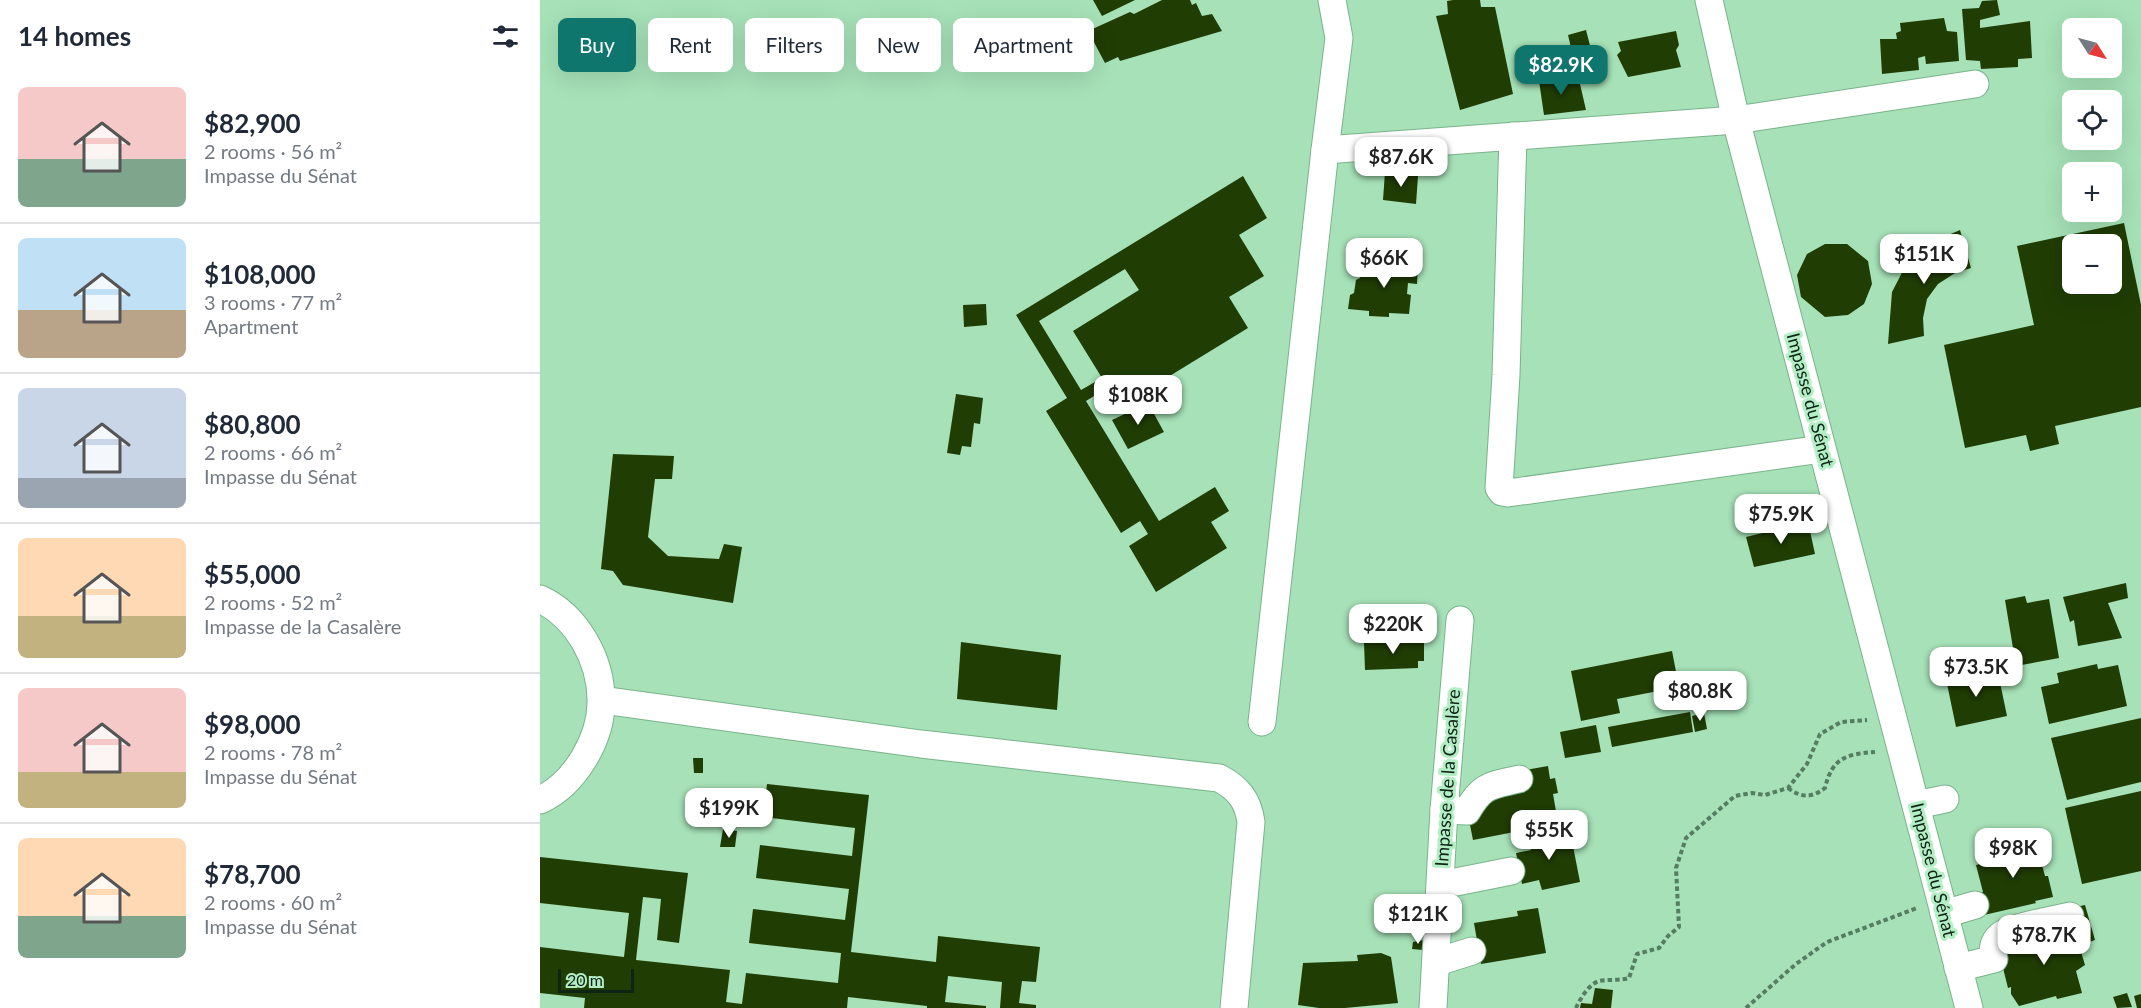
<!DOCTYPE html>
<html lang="en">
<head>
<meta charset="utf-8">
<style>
	body { margin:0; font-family:Lato,sans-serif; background:#f6f6f7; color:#1f2937; height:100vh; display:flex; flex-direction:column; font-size:22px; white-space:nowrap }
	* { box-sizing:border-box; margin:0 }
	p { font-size:20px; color:#747a83 }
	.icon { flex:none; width:33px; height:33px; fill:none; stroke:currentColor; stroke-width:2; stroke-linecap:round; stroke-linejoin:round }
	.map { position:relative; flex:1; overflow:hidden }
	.side { display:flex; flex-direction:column; background:#fff; width:540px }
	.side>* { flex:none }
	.hud { position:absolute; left:18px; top:18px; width:570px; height:54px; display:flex; gap:12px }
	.needle { width:39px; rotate:126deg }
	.fabs { position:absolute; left:1522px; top:18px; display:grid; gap:12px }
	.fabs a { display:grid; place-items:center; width:60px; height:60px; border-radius:9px; background:#fff; box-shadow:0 6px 24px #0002; font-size:30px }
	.scale { position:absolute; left:18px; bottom:15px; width:76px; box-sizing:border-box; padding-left:6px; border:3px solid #0e2516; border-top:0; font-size:16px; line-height:21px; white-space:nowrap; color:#0e2516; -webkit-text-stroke:4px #b3eec4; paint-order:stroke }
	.price { position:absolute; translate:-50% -51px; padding:0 14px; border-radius:12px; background:#fff; color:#222; font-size:20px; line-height:39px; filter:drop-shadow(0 2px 3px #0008) }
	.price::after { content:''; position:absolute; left:50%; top:36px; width:18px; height:14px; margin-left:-9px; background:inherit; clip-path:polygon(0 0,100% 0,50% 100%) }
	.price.on { background:#0f766e; color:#fff }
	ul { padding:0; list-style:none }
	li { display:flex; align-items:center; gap:18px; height:150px; padding:0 18px }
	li+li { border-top:2px solid #e0e1e3 }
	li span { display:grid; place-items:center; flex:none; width:168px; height:120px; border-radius:9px; color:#555 }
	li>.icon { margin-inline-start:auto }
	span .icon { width:72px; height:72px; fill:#fffc; stroke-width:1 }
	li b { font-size:26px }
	h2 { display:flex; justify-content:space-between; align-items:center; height:72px; padding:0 18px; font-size:26px }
	.chip { padding:0 21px; border-radius:9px; background:#fff; box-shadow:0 6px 24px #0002; font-size:21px; line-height:54px }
	.chip.on { background:#0f766e; color:#fff }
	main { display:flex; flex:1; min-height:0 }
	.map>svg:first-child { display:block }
	.building { fill:#203d04; fill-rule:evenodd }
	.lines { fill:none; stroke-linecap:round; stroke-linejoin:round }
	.minor-casing { stroke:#7ab38b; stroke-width:29 }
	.path { stroke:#557d61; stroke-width:4; stroke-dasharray:4.5 3; stroke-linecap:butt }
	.minor { stroke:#fff; stroke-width:27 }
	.labels { text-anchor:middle; stroke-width:6; stroke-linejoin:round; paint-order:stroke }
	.street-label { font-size:18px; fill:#0e2516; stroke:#b3eec4 }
</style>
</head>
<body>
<main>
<section class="side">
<h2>14 homes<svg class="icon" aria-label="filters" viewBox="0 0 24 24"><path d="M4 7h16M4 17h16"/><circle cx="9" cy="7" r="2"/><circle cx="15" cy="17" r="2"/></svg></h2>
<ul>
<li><span style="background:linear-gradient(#f6c9c9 60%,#7fa58c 0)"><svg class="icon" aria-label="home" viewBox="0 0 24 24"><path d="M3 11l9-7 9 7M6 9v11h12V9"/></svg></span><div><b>$82,900</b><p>2 rooms · 56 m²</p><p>Impasse du Sénat</p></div></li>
<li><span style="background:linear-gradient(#bfe0f5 60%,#b9a48a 0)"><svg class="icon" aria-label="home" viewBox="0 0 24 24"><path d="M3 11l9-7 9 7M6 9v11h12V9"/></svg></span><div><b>$108,000</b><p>3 rooms · 77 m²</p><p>Apartment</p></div></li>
<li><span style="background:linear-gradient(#c9d6e8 75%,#9aa5b1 0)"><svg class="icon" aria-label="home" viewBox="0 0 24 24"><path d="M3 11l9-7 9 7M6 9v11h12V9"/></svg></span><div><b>$80,800</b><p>2 rooms · 66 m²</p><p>Impasse du Sénat</p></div></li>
<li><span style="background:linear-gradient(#ffd9b3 65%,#c2b280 0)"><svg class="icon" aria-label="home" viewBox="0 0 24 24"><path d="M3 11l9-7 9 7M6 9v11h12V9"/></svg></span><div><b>$55,000</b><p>2 rooms · 52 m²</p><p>Impasse de la Casalère</p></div></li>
<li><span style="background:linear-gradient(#f6c9c9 70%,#c2b280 0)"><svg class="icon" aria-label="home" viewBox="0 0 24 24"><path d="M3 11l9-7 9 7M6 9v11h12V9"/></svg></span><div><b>$98,000</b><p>2 rooms · 78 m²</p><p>Impasse du Sénat</p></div></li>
<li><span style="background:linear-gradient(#ffd9b3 65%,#7fa58c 0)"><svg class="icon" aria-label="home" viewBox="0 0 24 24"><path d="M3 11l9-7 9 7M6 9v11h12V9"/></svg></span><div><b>$78,700</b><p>2 rooms · 60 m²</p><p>Impasse du Sénat</p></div></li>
</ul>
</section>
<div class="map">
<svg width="1601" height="1008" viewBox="0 0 1601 1008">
	<rect width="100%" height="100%" fill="#a6e1b7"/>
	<g class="building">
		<polygon points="553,0 595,0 562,16"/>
		<polygon points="622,0 650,0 652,5 656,3 662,16 672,14 682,31 580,61 578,57 565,63 548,31 590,12 594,14"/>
		<polygon points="913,0 940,0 941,7 955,7 973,94 920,110 896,16 908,14 907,1"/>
		<polygon points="1457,0 1460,15 1440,20 1440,28 1490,21 1492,58 1478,59 1478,67 1441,69 1440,61 1426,60 1422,9 1439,8 1442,1"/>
		<polygon points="1404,18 1407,31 1417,32 1419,61 1386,64 1385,56 1378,58 1379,70 1342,74 1340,39 1357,39 1356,33 1361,31 1360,23"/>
		<polygon points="1046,30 1058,77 1039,81 1028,35"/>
		<polygon points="1136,31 1139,45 1136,50 1141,67 1088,77 1077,55 1081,51 1078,42"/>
		<polygon points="1034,76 1035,84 1040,84 1046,110 1004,115 999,81"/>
		<polygon points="845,172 878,176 876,204 843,200"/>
		<path d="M703 176 727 218 699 235 724 276 689 297 708 328 579 407 567 388 546 401 619 521 675 487 689 511 671 522 687 548 616 592 589 546 608 534 600 521 581 533 506 411 527 398 476 315ZM585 269 599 290 533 331 562 378 541 390 499 321Z"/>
		<path d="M1584 223 1601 305V407L1515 426 1519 444 1490 451 1486 435 1425 448 1404 345 1494 325 1477 246ZM1533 244H1572V284H1533Z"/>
		<polygon points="1420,230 1431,268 1415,273 1398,284 1387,299 1383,318 1384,336 1348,344 1352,292 1367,263 1390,243"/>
		<polygon points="1285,244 1307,244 1328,261 1332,284 1324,304 1308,315 1285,317 1261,297 1257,275 1267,254"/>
		<polygon points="822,263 878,266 877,284 868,283 867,294 871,295 869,314 849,313 849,317 829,316 829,311 808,309 810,295 814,293 816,280 820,278"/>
		<polygon points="446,304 447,325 424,327 423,305"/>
		<polygon points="416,394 443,398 440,424 434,423 431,447 422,446 420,455 407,453"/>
		<polygon points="608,403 624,432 588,449 572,420"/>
		<polygon points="73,454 134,456 132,479 115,479 108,537 128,556 179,559 184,544 202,547 193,603 83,585 73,571 61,569"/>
		<polygon points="1268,522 1275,554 1214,567 1206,537"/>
		<polygon points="1586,583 1588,598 1568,603 1582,638 1538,646 1534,620 1530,622 1523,597"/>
		<polygon points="1485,596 1487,603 1509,599 1519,658 1476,666 1465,600"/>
		<polygon points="884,641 884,661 878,661 878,668 825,670 824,642"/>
		<polygon points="421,642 521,655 517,710 417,699"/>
		<polygon points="1132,651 1139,687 1077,699 1080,713 1041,721 1031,671"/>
		<polygon points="1557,664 1558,669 1578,665 1587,706 1509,724 1501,687 1519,683 1517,673"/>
		<polygon points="1457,668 1467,716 1416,727 1406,679"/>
		<polygon points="1150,712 1153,732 1072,747 1068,727"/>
		<polygon points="1164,713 1167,729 1155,732 1152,716"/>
		<polygon points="1601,718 1601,782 1527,800 1511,738"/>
		<polygon points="1056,725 1061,752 1025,758 1020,732"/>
		<polygon points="153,758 163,758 163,773 154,773"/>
		<polygon points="1008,766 1010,779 1015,778 1018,793 1013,794 1017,817 1004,820 1005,826 933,840 929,820 933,807 980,771"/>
		<polygon points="227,784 329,795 311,952 396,962 398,936 500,947 496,982 482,981 479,1003 496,1005 496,1008 460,1008 462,982 408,976 405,1002 446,1006 446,1008 387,1008 387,1006 308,997 307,1008 44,1008 45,998 0,993 0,947 84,957 89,913 0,903 0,857 148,873 139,943 117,940 121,899 103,897 96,960 190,970 186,1002 202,1004 206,973 298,983 301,953 209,943 213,909 305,920 309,889 216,878 220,845 312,856 315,828 223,817"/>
		<polygon points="1601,791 1601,871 1542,884 1525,808"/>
		<polygon points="1024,828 1027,843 1032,841 1040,882 1002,890 999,880 982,884 976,853 991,850 988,835"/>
		<polygon points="183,829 197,831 195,847 180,847"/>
		<polygon points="1496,842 1505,876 1508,876 1513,897 1495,901 1496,903 1444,915 1438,893 1443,892 1436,865 1449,862 1446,853"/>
		<polygon points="1545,905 1555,940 1541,945 1531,908"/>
		<polygon points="998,908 1006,953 941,964 934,923 978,916 977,911"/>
		<polygon points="1533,925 1545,965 1536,971 1542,993 1517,999 1516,996 1479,1006 1471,994 1471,987 1468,988 1462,964 1461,947 1482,942 1481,937"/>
		<polygon points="883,940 883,950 872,949 873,942"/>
		<polygon points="841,953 851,957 858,1003 805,1008 779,1008 758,1005 763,963 818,961 817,955"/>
		<polygon points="1055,988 1073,990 1071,1008 1040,1008 1041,1003 1052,1004"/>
		<polygon points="1587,993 1592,1007 1577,1008 1573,997"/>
		<polygon points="1601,994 1601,1008 1597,1008 1594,996"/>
	</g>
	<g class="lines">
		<defs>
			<g id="minor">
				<polyline points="1169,0 1196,120 1429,1008"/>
				<polyline points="973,136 966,375 959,488 962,492 968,493 1282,449"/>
				<polyline points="785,150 1196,120 1435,84"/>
				<path d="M0 599C37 616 61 660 61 700 62 738 35 784 0 800"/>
				<path d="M62 700 381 744 679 778C698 788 708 800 711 822L694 1008"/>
				<polyline points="722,722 785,150 799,38 792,0"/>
				<polyline points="1376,805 1405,799"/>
				<path d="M904 810 927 811C943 784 950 786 979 779"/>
				<polyline points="901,883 916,882 971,871"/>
				<polyline points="1404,914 1435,905"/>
				<polyline points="897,962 932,951"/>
				<path d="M1418 968 1454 959C1452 951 1453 942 1460 936 1470 927 1515 920 1530 916"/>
				<polyline points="893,1008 904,810 920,620"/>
			</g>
		</defs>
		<use href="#minor" class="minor-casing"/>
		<g class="path">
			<path d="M1248 788C1261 798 1272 798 1285 788 1292 758 1306 754 1335 752"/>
			<path d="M1036 1008C1040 999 1049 984 1059 981 1068 979 1079 981 1089 978L1097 954 1119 948 1128 936 1139 927 1136 868 1146 838 1195 796 1212 793 1225 795 1248 788 1267 764 1280 734 1301 722 1327 720"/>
			<polyline points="1206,1008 1256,964 1287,942 1377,908"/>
		</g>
		<use href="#minor" class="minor"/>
	</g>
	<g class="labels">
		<g class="street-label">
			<text transform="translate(1270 400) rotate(75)" y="6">Impasse du Sénat</text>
			<text transform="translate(908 778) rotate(-86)" y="6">Impasse de la Casalère</text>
			<text transform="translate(1393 870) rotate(76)" y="6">Impasse du Sénat</text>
		</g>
	</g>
</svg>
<div class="fabs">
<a><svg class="needle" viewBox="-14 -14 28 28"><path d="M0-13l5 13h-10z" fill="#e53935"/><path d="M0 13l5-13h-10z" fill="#747a83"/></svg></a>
<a><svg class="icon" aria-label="locate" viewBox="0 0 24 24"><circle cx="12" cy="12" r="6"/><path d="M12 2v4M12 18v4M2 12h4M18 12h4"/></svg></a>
<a>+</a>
<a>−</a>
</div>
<div class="scale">20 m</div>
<b class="price on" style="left:1021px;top:96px">$82.9K</b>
<b class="price" style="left:861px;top:188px">$87.6K</b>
<b class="price" style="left:1384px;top:285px">$151K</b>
<b class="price" style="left:844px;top:289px">$66K</b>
<b class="price" style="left:598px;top:426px">$108K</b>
<b class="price" style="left:1241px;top:545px">$75.9K</b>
<b class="price" style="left:853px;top:655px">$220K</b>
<b class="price" style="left:1436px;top:698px">$73.5K</b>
<b class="price" style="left:1160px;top:722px">$80.8K</b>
<b class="price" style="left:189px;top:839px">$199K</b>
<b class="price" style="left:1009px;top:861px">$55K</b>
<b class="price" style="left:1473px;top:879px">$98K</b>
<b class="price" style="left:878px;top:945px">$121K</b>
<b class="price" style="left:1504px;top:966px">$78.7K</b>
<div class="hud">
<a class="chip on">Buy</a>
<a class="chip">Rent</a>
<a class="chip">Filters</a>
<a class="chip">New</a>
<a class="chip">Apartment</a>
</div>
</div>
</main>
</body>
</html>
